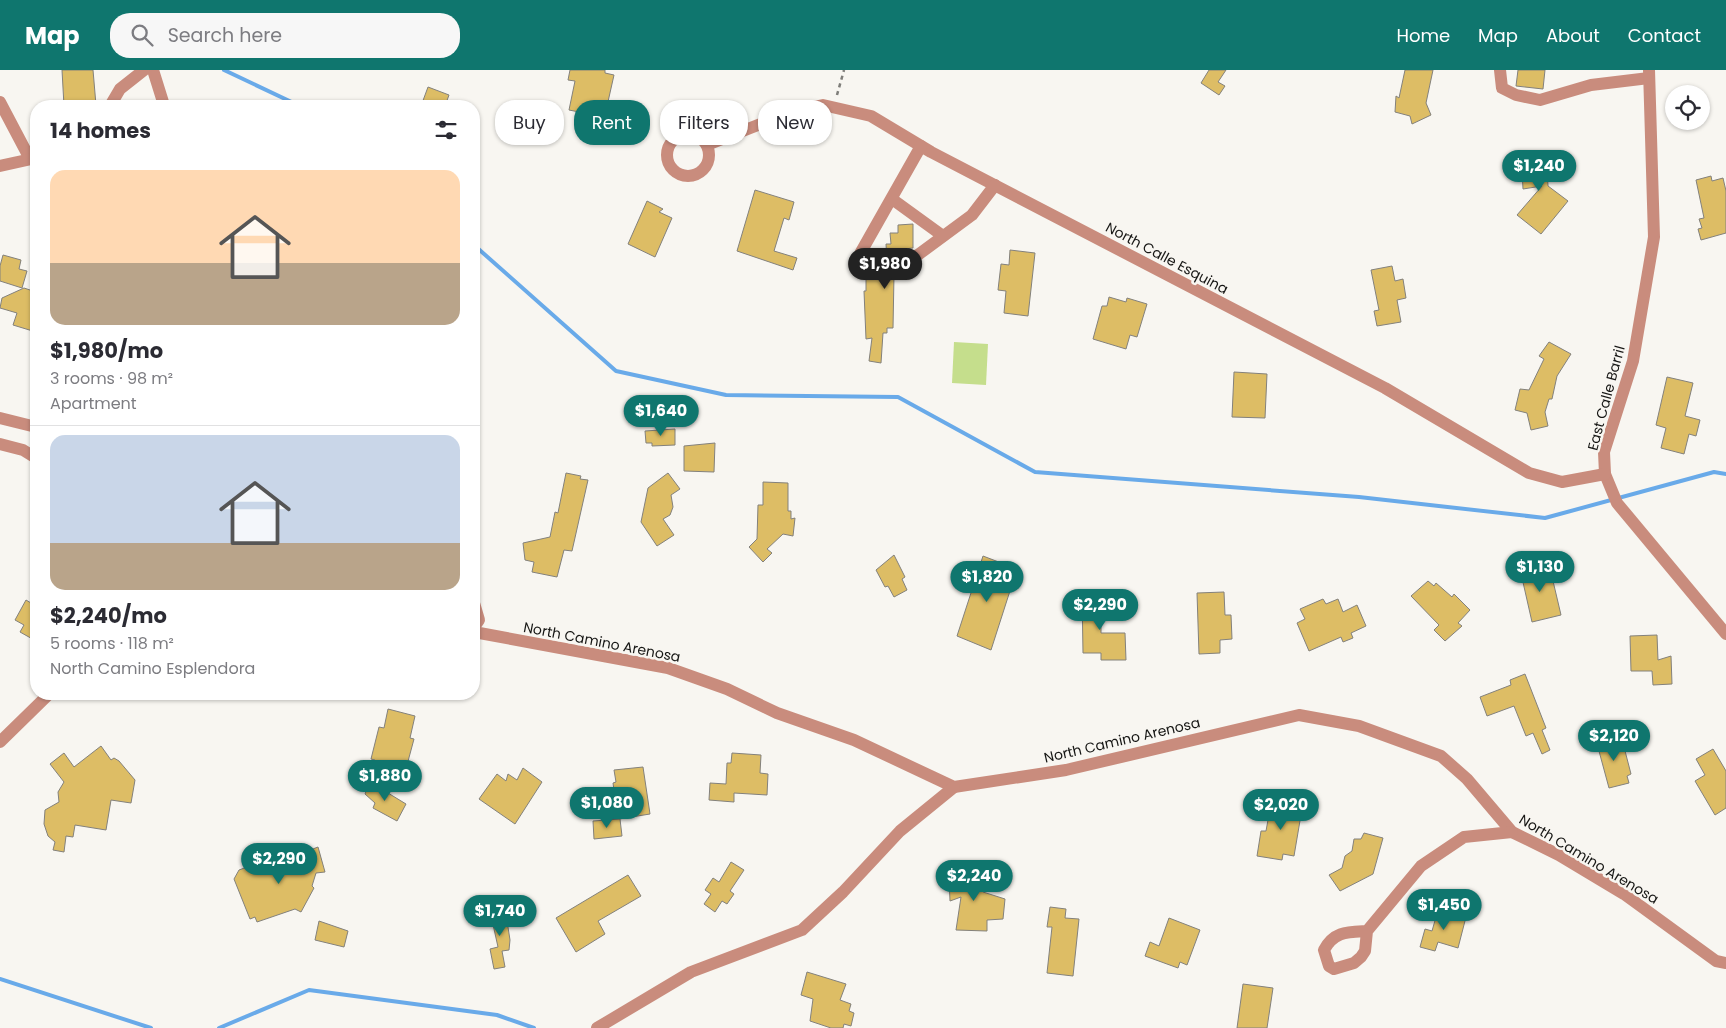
<!DOCTYPE html>
<html lang="en">
<head>
<meta charset="utf-8">
<style>
	body { margin:0; font-family:Poppins,sans-serif; background:#f7f7f7; color:#2b2b33; height:100vh; display:flex; flex-direction:column; font-size:19px; white-space:nowrap }
	* { box-sizing:border-box; margin:0 }
	p { font-size:16px; color:#7c7c81 }
	.icon { flex:none; width:28px; height:28px; fill:none; stroke:currentColor; stroke-width:2; stroke-linecap:round; stroke-linejoin:round }
	.map { position:relative; flex:1; overflow:hidden }
	.details { position:absolute; left:30px; top:30px; width:450px; height:600px; display:flex; flex-direction:column; background:#fff; border-radius:20px; box-shadow:0 1px 4px #0004 }
	.details>* { flex:none }
	.hud { position:absolute; left:495px; top:30px; width:475px; height:45px; display:flex; gap:10px }
	.buttons { position:absolute; left:1665px; top:15px; display:grid; gap:10px }
	.buttons a { display:grid; place-items:center; width:45px; height:45px; border-radius:50%; background:#fff; box-shadow:0 1px 4px #0004; font-size:25px }
	.price { position:absolute; translate:-50% -42px; padding:0 11px; border-radius:18px; background:#0f766e; color:#fff; font-size:16px; line-height:32px; filter:drop-shadow(0 1px 2px #0008) }
	.price::after { content:''; position:absolute; left:50%; top:30px; width:15px; height:11px; margin-left:-8px; background:inherit; clip-path:polygon(0 0,100% 0,50% 100%) }
	.price.selected { background:#222; color:#fff }
	ul { padding:0; list-style:none }
	li { display:grid; align-content:center; gap:10px; height:265px; padding:0 20px }
	li+li { border-top:1px solid #e1e1e2 }
	li span { display:grid; place-items:center; height:155px; border-radius:15px; color:#555 }
	li>.icon { margin-inline-start:auto }
	span .icon { width:90px; height:90px; fill:#fffc; stroke-width:1 }
	li b { font-size:21px }
	h2 { display:flex; justify-content:space-between; align-items:center; height:60px; padding:0 20px; font-size:21px }
	.tag { padding:0 18px; border-radius:20px; background:#fff; box-shadow:0 1px 4px #0004; font-size:18px; line-height:45px }
	.tag.selected { background:#0f766e; color:#fff }
	header { display:flex; align-items:center; gap:30px; box-sizing:border-box; height:70px; padding:0 25px; background:#0f766e; color:#fff }
	header strong { font-size:24px }
	nav { display:flex; gap:28px; margin-inline-start:auto; font-size:18px }
	.search { width:350px; height:45px; background:#f7f7f7; display:flex; align-items:center; gap:12px; box-sizing:border-box; padding:0 18px; border-radius:20px; color:#7c7c81; font-size:19px }
	.map>svg:first-child { display:block }
	.green { fill:#c5de8c }
	.lines { fill:none; stroke-linecap:round; stroke-linejoin:round }
	.stream { stroke:#69aae9; stroke-width:4 }
	.building { fill:#ddbd65; stroke:#83817c }
	.path { stroke:#7f7e7a; stroke-width:2.5; stroke-dasharray:4 4; stroke-linecap:butt }
	.minor { stroke:#c98c7d; stroke-width:12 }
	.labels { text-anchor:middle; stroke-width:5; stroke-linejoin:round; paint-order:stroke }
	.street-label { font-size:14px; fill:#161614; stroke:#f8f6f1 }
</style>
</head>
<body>
<header>
<strong>Map</strong>
<div class="search"><svg class="icon" aria-label="search" viewBox="0 0 24 24"><circle cx="10" cy="10" r="6"/><path d="M15 15l6 6"/></svg>Search here</div>
<nav><a>Home</a><a>Map</a><a>About</a><a>Contact</a></nav>
</header>
<div class="map">
<svg width="1726" height="958" viewBox="0 0 1726 958">
	<rect width="100%" height="100%" fill="#f8f6f1"/>
	<polygon class="green" points="954,272 988,274 986,315 952,313"/>
	<g class="lines">
		<g class="stream">
			<polyline points="224,0 300,36"/>
			<polyline points="474,175 616,301 726,325 898,327 1035,402 1359,427 1545,448 1714,402 1726,404"/>
			<polyline points="0,909 151,958"/>
			<polyline points="219,958 309,920 497,945 534,958"/>
		</g>
	</g>
	<g class="building">
		<polygon points="62,0 93,0 96,35 64,36"/>
		<polygon points="570,0 605,0 605,3 614,5 603,54 596,53 595,59 576,54 579,42 569,40 575,11 568,10"/>
		<polygon points="1209,0 1226,0 1218,12 1225,16 1219,25 1201,13"/>
		<polygon points="1405,0 1433,0 1426,33 1431,45 1412,54 1410,46 1395,42 1396,26 1399,28"/>
		<polygon points="1518,0 1545,0 1543,19 1516,16"/>
		<polygon points="428,17 449,25 445,36 421,36"/>
		<polygon points="1521,81 1546,82 1548,116 1568,131 1541,164 1517,145 1542,116 1523,119"/>
		<polygon points="1711,106 1712,111 1723,108 1726,121 1726,163 1701,170 1698,159 1702,158 1699,149 1704,148 1696,110"/>
		<polygon points="755,120 794,132 789,150 784,148 774,181 797,188 793,200 737,181"/>
		<polygon points="647,131 663,139 659,142 672,148 655,187 628,174"/>
		<polygon points="913,154 913,178 904,179 902,205 894,205 893,258 887,258 887,263 883,263 881,293 869,291 872,268 866,269 864,221 866,221 866,208 875,207 874,192 887,191 886,174 891,174 890,163 898,163 898,155"/>
		<polygon points="1010,180 1035,183 1028,246 1004,243 1006,221 998,220 1001,194 1009,195"/>
		<polygon points="3,185 21,190 19,199 27,201 22,218 0,211 0,196"/>
		<polygon points="1392,196 1395,211 1403,209 1406,228 1397,230 1401,252 1377,256 1374,241 1379,240 1371,200"/>
		<polygon points="24,218 36,222 36,262 13,255 17,243 0,238 2,228"/>
		<polygon points="1109,227 1126,232 1127,228 1147,234 1137,267 1130,265 1126,279 1093,269 1102,236 1107,236"/>
		<polygon points="1549,272 1571,284 1557,306 1552,329 1549,329 1545,342 1548,356 1531,360 1527,343 1515,340 1520,319 1529,320 1544,289 1539,286"/>
		<polygon points="1234,302 1267,304 1265,348 1232,347"/>
		<polygon points="1667,307 1693,313 1685,346 1700,350 1696,366 1689,364 1684,384 1661,378 1666,358 1656,355"/>
		<polygon points="675,359 675,375 652,376 652,373 646,373 645,361"/>
		<polygon points="715,373 714,402 684,401 684,376"/>
		<polygon points="566,403 581,406 580,409 588,410 572,481 564,480 557,507 532,502 534,492 525,490 523,473 550,467 555,442 558,443"/>
		<polygon points="668,403 680,419 671,425 673,437 670,445 663,449 674,465 657,476 641,452 648,418"/>
		<polygon points="763,412 788,413 788,441 791,441 791,449 795,448 793,466 783,464 767,479 772,483 763,492 749,477 757,469 758,435 763,435"/>
		<polygon points="894,485 905,507 902,509 907,520 894,527 888,516 885,517 876,500"/>
		<polygon points="983,486 1017,499 991,580 957,566"/>
		<polygon points="1545,493 1549,512 1553,511 1561,545 1532,552 1520,499"/>
		<polygon points="1428,511 1434,516 1436,513 1452,527 1454,524 1470,540 1458,553 1462,556 1445,571 1434,560 1439,555 1411,526"/>
		<polygon points="1101,522 1101,563 1125,563 1126,590 1101,590 1101,583 1083,583 1082,523"/>
		<polygon points="1224,522 1225,545 1231,545 1232,569 1220,570 1220,583 1199,584 1197,523"/>
		<polygon points="1323,529 1326,534 1338,529 1343,542 1357,535 1366,556 1351,563 1353,568 1343,572 1341,567 1309,581 1297,553 1305,549 1300,539"/>
		<polygon points="26,530 36,536 36,571 20,562 24,555 15,550"/>
		<polygon points="1657,565 1658,590 1671,586 1672,614 1653,615 1652,601 1631,601 1630,566"/>
		<polygon points="1525,604 1546,658 1542,660 1550,680 1542,684 1533,663 1526,666 1514,636 1487,646 1480,627 1511,615 1510,610"/>
		<polygon points="388,639 415,646 410,668 414,669 407,695 400,693 399,700 374,693 375,690 371,689 379,657 384,658"/>
		<polygon points="1616,665 1619,679 1624,677 1631,704 1627,706 1629,713 1609,718 1596,670"/>
		<polygon points="101,676 111,690 114,688 119,691 135,710 131,733 111,730 106,760 75,755 73,767 66,766 64,782 53,780 55,772 48,766 44,754 45,740 59,732 58,722 64,712 50,694 64,683 74,697"/>
		<polygon points="1713,679 1726,701 1726,738 1715,745 1695,711 1705,705 1696,689"/>
		<polygon points="732,683 761,685 760,703 768,704 767,725 734,723 734,732 709,730 710,713 726,714 727,693 731,693"/>
		<polygon points="643,697 650,744 613,750 610,720 614,720 613,713 616,712 614,700"/>
		<polygon points="523,698 542,712 515,754 479,729 497,704 506,711 508,704 517,710"/>
		<polygon points="370,712 406,734 397,751 373,738 375,733 365,724"/>
		<polygon points="1276,728 1303,733 1294,786 1283,784 1282,790 1257,786 1261,761 1266,761 1268,750 1272,750"/>
		<polygon points="620,749 622,766 594,769 593,751"/>
		<polygon points="1364,763 1383,768 1373,804 1340,821 1329,805 1342,798 1345,786 1352,781 1354,769 1361,769"/>
		<polygon points="318,777 325,802 316,803 312,816 314,818 301,842 295,839 257,852 255,847 250,849 234,809 239,800 247,797 252,800 281,789 280,787 294,782 295,786"/>
		<polygon points="731,792 744,800 730,821 734,824 727,834 722,831 715,842 704,834 711,824 705,820 713,808 719,812"/>
		<polygon points="979,799 983,822 1005,829 1003,849 987,850 987,861 956,860 961,827 950,831 949,807"/>
		<polygon points="628,805 641,826 598,851 605,864 576,882 556,848"/>
		<polygon points="1050,837 1066,839 1065,848 1079,849 1073,906 1047,903 1052,857 1047,857"/>
		<polygon points="505,838 510,870 509,880 502,881 505,897 494,899 490,879 498,877 490,841"/>
		<polygon points="1438,840 1466,847 1458,878 1438,872 1435,881 1420,877 1425,859 1432,861"/>
		<polygon points="1169,848 1200,860 1187,895 1180,892 1178,898 1145,886 1150,872 1159,876"/>
		<polygon points="319,851 348,861 344,877 315,870"/>
		<polygon points="807,902 846,914 840,930 851,934 849,941 854,943 851,956 844,954 843,958 831,958 810,951 813,929 801,925"/>
		<polygon points="1243,914 1273,918 1267,958 1237,958"/>
	</g>
	<g class="lines">
		<polyline class="path" points="837,25 844,0"/>
		<g class="minor">
			<polyline points="153,0 163,32 161,36"/>
			<polyline points="1500,0 1502,18 1516,25 1540,30 1591,15 1649,8"/>
			<polyline points="1649,0 1654,167 1633,291 1604,382 1605,404 1617,433 1726,564"/>
			<polyline points="0,32 30,89"/>
			<polyline points="110,36 120,19 144,0"/>
			<circle cx="688" cy="85" r="21"/>
			<polyline points="707,75 791,42 823,35 871,46 931,82 1385,318 1529,403 1562,412 1605,404"/>
			<polyline points="0,96 36,88"/>
			<polyline points="892,129 943,166"/>
			<polyline points="861,182 921,76"/>
			<polyline points="915,187 972,145 995,115"/>
			<polyline points="0,348 36,357"/>
			<polyline points="0,374 23,380 36,388"/>
			<polyline points="474,533 479,550 474,557"/>
			<polyline points="474,562 668,598 727,619 777,643 854,670 954,717 1066,700 1299,645 1359,656 1441,686 1467,709 1512,762 1559,785 1624,824 1716,891 1726,893"/>
			<polyline points="0,672 49,624"/>
			<path d="M1367 861C1348 862 1334 861 1324 880L1329 896 1334 899 1354 893 1361 887 1365 881 1367 861 1421 796 1464 767 1512 762"/>
			<polyline points="597,958 691,902 802,860 843,822 900,761 954,717"/>
		</g>
	</g>
	<g class="labels">
		<g class="street-label">
			<text transform="translate(1167 188) rotate(28)" y="5">North Calle Esquina</text>
			<text transform="translate(1606 328) rotate(-75)" y="5">East Calle Barril</text>
			<text transform="translate(602 572) rotate(11)" y="5">North Camino Arenosa</text>
			<text transform="translate(1122 670) rotate(-13)" y="5">North Camino Arenosa</text>
			<text transform="translate(1589 789) rotate(31)" y="5">North Camino Arenosa</text>
		</g>
	</g>
</svg>
<div class="buttons">
<a><svg class="icon" aria-label="locate" viewBox="0 0 24 24"><circle cx="12" cy="12" r="6"/><path d="M12 2v4M12 18v4M2 12h4M18 12h4"/></svg></a>
</div>
<b class="price" style="left:1539px;top:122px">$1,240</b>
<b class="price selected" style="left:885px;top:220px">$1,980</b>
<b class="price" style="left:661px;top:367px">$1,640</b>
<b class="price" style="left:1540px;top:523px">$1,130</b>
<b class="price" style="left:987px;top:533px">$1,820</b>
<b class="price" style="left:1100px;top:561px">$2,290</b>
<b class="price" style="left:1614px;top:692px">$2,120</b>
<b class="price" style="left:385px;top:732px">$1,880</b>
<b class="price" style="left:607px;top:759px">$1,080</b>
<b class="price" style="left:1281px;top:761px">$2,020</b>
<b class="price" style="left:279px;top:815px">$2,290</b>
<b class="price" style="left:974px;top:832px">$2,240</b>
<b class="price" style="left:1444px;top:861px">$1,450</b>
<b class="price" style="left:500px;top:867px">$1,740</b>
<div class="hud">
<a class="tag">Buy</a>
<a class="tag selected">Rent</a>
<a class="tag">Filters</a>
<a class="tag">New</a>
</div>
<section class="details">
<h2>14 homes<svg class="icon" aria-label="filters" viewBox="0 0 24 24"><path d="M4 7h16M4 17h16"/><circle cx="9" cy="7" r="2"/><circle cx="15" cy="17" r="2"/></svg></h2>
<ul>
<li><span style="background:linear-gradient(#ffd9b3 60%,#b9a48a 0)"><svg class="icon" aria-label="home" viewBox="0 0 24 24"><path d="M3 11l9-7 9 7M6 9v11h12V9"/></svg></span><div><b>$1,980/mo</b><p>3 rooms · 98 m²</p><p>Apartment</p></div></li>
<li><span style="background:linear-gradient(#c9d6e8 70%,#b9a48a 0)"><svg class="icon" aria-label="home" viewBox="0 0 24 24"><path d="M3 11l9-7 9 7M6 9v11h12V9"/></svg></span><div><b>$2,240/mo</b><p>5 rooms · 118 m²</p><p>North Camino Esplendora</p></div></li>
</ul>
</section>
</div>
</body>
</html>
